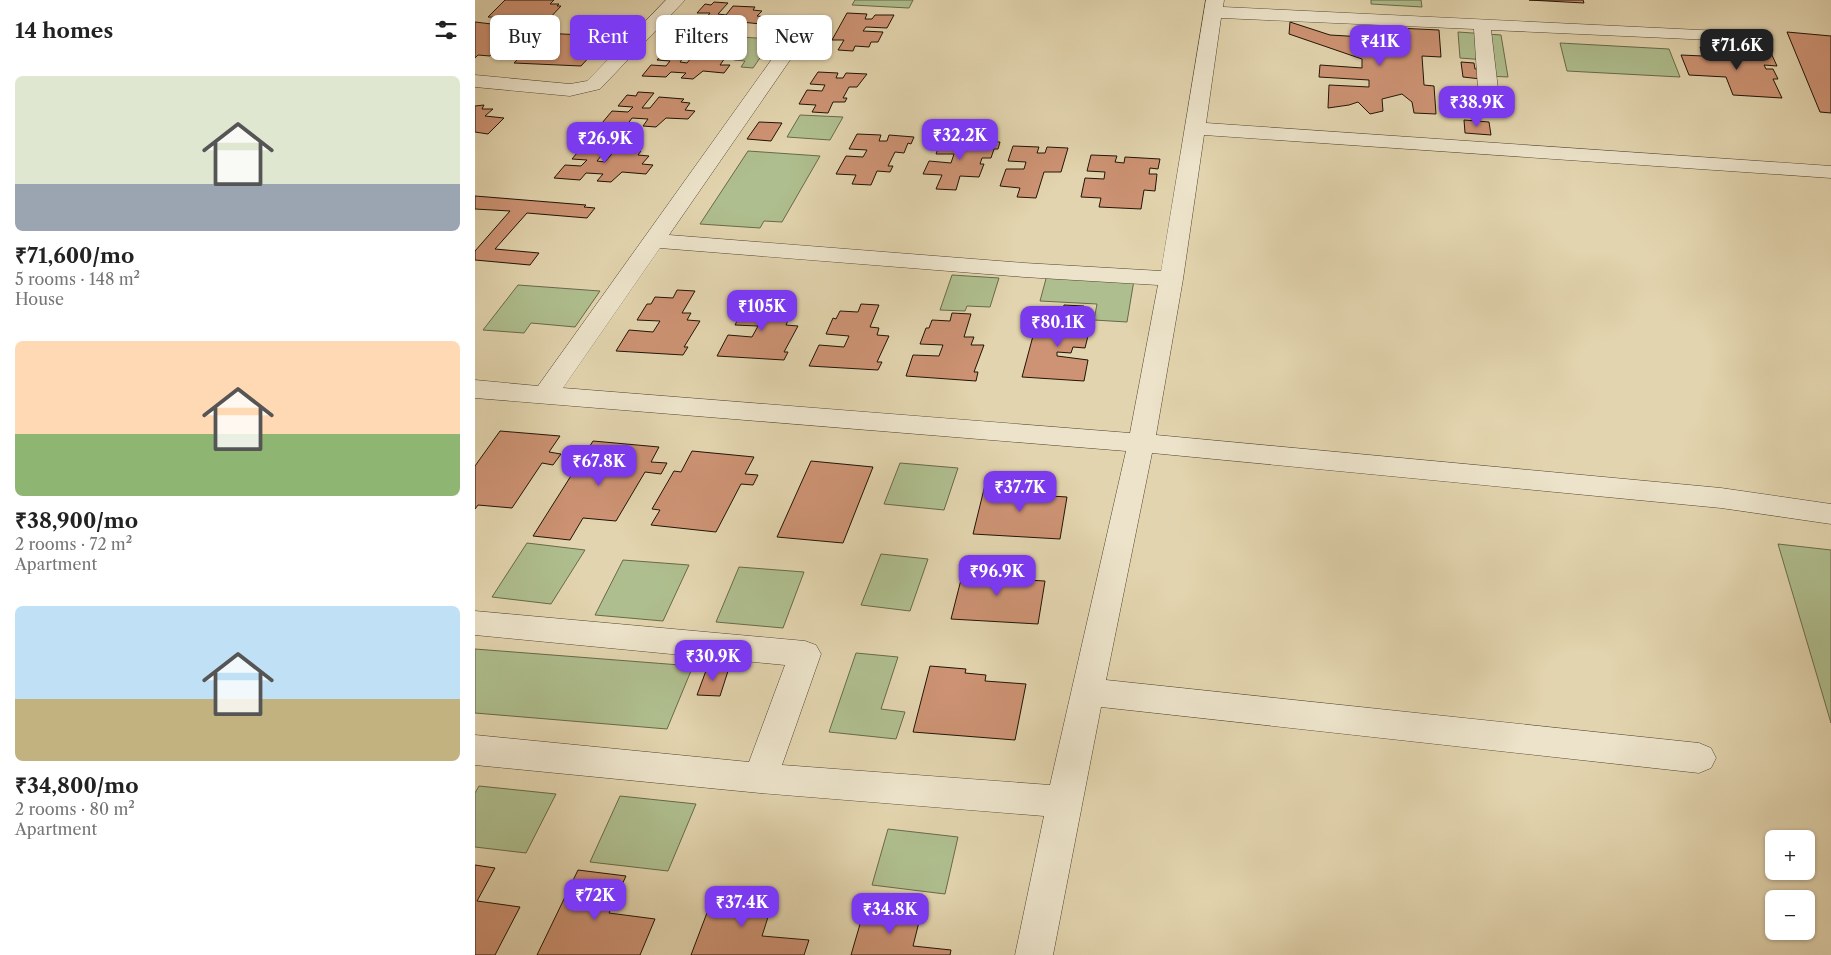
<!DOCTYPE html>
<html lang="en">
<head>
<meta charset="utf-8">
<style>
	body { margin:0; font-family:"Libre Caslon Text",serif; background:#f6f6f6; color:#222; height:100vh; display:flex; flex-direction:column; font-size:19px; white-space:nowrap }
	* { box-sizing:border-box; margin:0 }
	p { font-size:16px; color:#767676 }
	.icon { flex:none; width:28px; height:28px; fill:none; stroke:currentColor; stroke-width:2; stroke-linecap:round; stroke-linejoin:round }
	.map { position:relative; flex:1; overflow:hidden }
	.drawer { display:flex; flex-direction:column; background:#fff; width:475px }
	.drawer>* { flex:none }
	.hud { position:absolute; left:15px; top:15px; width:475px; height:45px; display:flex; gap:10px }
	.fabs { position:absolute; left:1290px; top:830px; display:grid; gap:10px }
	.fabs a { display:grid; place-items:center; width:50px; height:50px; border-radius:8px; background:#fff; box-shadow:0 1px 4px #0004; font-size:25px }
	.price { position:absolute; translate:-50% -42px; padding:0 11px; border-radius:10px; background:#7c3aed; color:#fff; font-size:16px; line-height:32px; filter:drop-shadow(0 1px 2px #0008) }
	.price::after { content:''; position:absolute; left:50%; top:30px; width:15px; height:11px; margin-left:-8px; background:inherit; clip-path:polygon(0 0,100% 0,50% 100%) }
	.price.on { background:#222; color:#fff }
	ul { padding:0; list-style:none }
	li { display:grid; align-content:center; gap:10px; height:265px; padding:0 15px }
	li span { display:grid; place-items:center; height:155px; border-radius:8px; color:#555 }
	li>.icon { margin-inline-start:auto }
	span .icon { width:90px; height:90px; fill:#fffc; stroke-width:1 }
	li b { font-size:21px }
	h2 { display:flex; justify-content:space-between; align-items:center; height:60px; padding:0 15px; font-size:21px }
	.chip { padding:0 18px; border-radius:8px; background:#fff; box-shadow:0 1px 4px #0004; font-size:18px; line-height:45px }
	.chip.on { background:#7c3aed; color:#fff }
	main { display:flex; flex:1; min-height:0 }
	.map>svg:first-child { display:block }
	.green { fill:#afbe8e; stroke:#686949 }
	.building { fill:#cd9374; stroke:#201404 }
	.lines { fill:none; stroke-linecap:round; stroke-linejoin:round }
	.street-casing { stroke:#50442e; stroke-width:1 }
	.street { fill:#ece3ca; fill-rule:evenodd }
</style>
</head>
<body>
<main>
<section class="drawer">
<h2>14 homes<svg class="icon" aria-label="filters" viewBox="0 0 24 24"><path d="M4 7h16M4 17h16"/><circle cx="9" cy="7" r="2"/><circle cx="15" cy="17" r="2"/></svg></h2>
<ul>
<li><span style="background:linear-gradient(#dfe7d0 70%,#9aa5b1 0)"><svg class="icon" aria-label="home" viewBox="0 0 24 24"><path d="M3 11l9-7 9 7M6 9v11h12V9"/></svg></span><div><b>₹71,600/mo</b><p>5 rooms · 148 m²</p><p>House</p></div></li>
<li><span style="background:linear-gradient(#ffd9b3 60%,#8fb573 0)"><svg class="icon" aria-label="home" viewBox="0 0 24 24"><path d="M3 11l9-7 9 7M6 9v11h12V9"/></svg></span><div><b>₹38,900/mo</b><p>2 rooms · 72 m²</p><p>Apartment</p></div></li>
<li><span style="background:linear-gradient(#bfe0f5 60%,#c2b280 0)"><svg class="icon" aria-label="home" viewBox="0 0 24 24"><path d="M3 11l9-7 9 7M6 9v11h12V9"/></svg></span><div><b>₹34,800/mo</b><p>2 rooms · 80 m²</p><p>Apartment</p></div></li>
</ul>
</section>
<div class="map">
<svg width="1356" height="955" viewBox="0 0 1356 955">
	<rect width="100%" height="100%" fill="#e2d4ae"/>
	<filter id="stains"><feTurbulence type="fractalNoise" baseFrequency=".004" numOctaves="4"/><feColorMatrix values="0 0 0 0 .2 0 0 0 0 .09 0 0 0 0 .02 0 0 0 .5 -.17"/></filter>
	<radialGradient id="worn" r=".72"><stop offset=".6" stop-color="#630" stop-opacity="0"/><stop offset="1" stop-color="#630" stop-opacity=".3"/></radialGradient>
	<g class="green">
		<polygon points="380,0 438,0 434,8 377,5"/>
		<polygon points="896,0 946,0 947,7 896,4"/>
		<polygon points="983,32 1026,35 1033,77 1013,76 1011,60 985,58"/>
		<polygon points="196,33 298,39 278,68 266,67 270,61 259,60 267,48 188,43"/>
		<polygon points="1085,43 1194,49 1205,77 1092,71"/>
		<polygon points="325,115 368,117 355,140 312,137"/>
		<polygon points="273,151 345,156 307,222 289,221 285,228 225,224"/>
		<polygon points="477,275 524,278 515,307 492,306 490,311 465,310"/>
		<polygon points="572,275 659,280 652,322 619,320 622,304 565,301"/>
		<polygon points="43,285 125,291 100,327 56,323 49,333 8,330"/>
		<polygon points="425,463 483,468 469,510 409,504"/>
		<polygon points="52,543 110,550 76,604 17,597"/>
		<polygon points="1303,544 1356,550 1356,723"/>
		<polygon points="406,554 453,559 435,611 386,605"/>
		<polygon points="148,560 214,565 188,621 120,615"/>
		<polygon points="264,567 329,572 308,628 241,622"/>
		<polygon points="0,649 218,666 192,729 0,713"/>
		<polygon points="381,653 423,657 406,709 430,712 421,739 354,732"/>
		<polygon points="4,786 81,794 51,853 0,847 0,793"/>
		<polygon points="145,796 221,804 193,871 115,862"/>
		<polygon points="413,829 483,837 470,894 397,885"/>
	</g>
	<g class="building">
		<polygon points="30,0 79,0 75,4 84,4 82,6 86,6 73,20 13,17"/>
		<polygon points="1054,0 1108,0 1109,3"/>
		<polygon points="239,2 253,3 243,14 251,15 258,6 280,7 278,10 287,11 282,16 291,17 286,24 266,22 257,30 245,29 250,24 236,23 231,28 209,27 217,17 231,18 235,13 222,13 230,4 236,5"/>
		<polygon points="372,13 392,14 390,19 397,19 400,15 419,15 412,28 391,27 388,31 408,32 403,42 396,42 394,47 380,46 378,51 363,50 369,40 357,40"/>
		<polygon points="0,22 25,25 20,29 24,29 28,25 40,26 29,32 36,34 15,56 3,55 0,58"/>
		<polygon points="815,22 855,35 923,39 922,28 964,30 966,57 947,56 949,85 959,86 961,114 939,113 937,102 927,94 907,99 908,111 895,114 883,102 874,105 853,108 854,85 894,87 894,80 844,77 845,65 887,68 887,59 814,34"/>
		<polygon points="1312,32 1356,36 1356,113 1345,112"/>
		<polygon points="68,33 146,37 131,55 117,54 106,66 39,63"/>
		<polygon points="1225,47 1250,49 1253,54 1286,56 1284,52 1296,53 1302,66 1289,65 1291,69 1298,69 1303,79 1298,79 1307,98 1258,95 1251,77 1214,75 1206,55 1228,56"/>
		<polygon points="200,48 215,49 205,62 212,63 220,53 244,54 241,57 250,58 245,65 255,65 249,73 228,71 218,79 206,78 211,73 196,72 191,77 167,76 176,65 191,66 195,61 182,60 190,51 198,51"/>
		<polygon points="986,62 999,63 1000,69 1005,69 1006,79 988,77"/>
		<polygon points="343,72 363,73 361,78 368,78 371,73 392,74 382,87 374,87 368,98 372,98 370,102 358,102 353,113 337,112 341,105 324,104 332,90 347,91 350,85 335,84"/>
		<polygon points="990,90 1013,91 1015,104 991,103"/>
		<polygon points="163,92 179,93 167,108 175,108 184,97 209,99 206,102 215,103 210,110 220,111 213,119 191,118 181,127 168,126 173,119 157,118 152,125 127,123 137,111 153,112 158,107 143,106 152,95 161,96"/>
		<polygon points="9,105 7,109 18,109 10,116 29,118 13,134 0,132 0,106"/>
		<polygon points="989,120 1014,122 1016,135 990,133"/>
		<polygon points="284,122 307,123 296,141 272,139"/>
		<polygon points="382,134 406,135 404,141 412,141 414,135 439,137 436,144 433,143 429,153 420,152 413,166 418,166 415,172 402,171 396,185 377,184 381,175 361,174 371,156 388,157 392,150 374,149"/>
		<polygon points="467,139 492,140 490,146 498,146 500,141 525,142 523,149 519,149 516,158 507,158 505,164 509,164 504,177 485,176 481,190 461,189 467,175 448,174 454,161 476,163 479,154 461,154"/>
		<polygon points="119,144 135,145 122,161 130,162 140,150 166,151 163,155 174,156 167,164 178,165 171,174 147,172 136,182 122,181 128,174 111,173 105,180 79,178 90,165 106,166 112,160 97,159 107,147 115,148"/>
		<polygon points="538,146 564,147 562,153 570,153 572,147 593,148 586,172 569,172 561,198 542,197 545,188 525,186 531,169 549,169 551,162 533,161"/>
		<polygon points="616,155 642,156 640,162 649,163 650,157 685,159 683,169 675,168 674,174 682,174 680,191 669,190 666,209 624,207 626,198 606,197 610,178 629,179 630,172 612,171"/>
		<polygon points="0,196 111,205 109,207 120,208 112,218 52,213 20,249 64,253 55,265 0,260 0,251 35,211 0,209"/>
		<polygon points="202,290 220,291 207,313 216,313 212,320 225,321 209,347 213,347 208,355 141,351 154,330 178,332 185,321 162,320 172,304 176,304 180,297 198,298"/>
		<polygon points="298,295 315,296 305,318 314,318 311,325 323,326 309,352 313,352 309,360 242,356 253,335 277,337 283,326 260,325 268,309 272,309 276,301 294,302"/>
		<polygon points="386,304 404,305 395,327 404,328 402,335 414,336 402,362 407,362 403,370 334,366 344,345 369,347 374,336 351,334 358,318 361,319 365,311 383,312"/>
		<polygon points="589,305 609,306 603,332 614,332 610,348 598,347 596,353 582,352 582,356 613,360 609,381 547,377 562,321 585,322"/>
		<polygon points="477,313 496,314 489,337 499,337 496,345 509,345 499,372 503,372 501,381 431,376 438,355 464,356 468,345 445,344 451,328 454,328 457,320 475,321"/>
		<polygon points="25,431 85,436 74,452 86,454 78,465 67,463 37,508 3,505 0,509 0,466"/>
		<polygon points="118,441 184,447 176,462 192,463 186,474 170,472 141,521 108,518 95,540 58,536"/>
		<polygon points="217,451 279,457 270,474 283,475 278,485 266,484 241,532 176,525 185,510 177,509 199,471 206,472"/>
		<polygon points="336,461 398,467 368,543 302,537"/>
		<polygon points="510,485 560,488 559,495 592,497 585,539 498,534"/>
		<polygon points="490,564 534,568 532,579 570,581 563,624 476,619"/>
		<polygon points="455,666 491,669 490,673 511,675 510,681 551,684 540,740 438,732"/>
		<polygon points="232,668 254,668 245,696 222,695"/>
		<polygon points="0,865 20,868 2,901 45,907 20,955 0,955"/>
		<polygon points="103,870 151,876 134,913 180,919 165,955 62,955"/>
		<polygon points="241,889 300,895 287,936 334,940 329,955 216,955"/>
		<polygon points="390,907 446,914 438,946 476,950 475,955 376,955"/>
	</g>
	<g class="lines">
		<defs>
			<g id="street">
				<polygon points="191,0 210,0 125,89 95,96 0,87 0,75 95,84 112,81"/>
				<path d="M731 0H749L748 7 1287 33 1290 37 1287 41 1281 42 1016 30 1023 89 1020 93 1013 95 1006 93 1003 89 999 29 746 18 731 123 1356 166V178L729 135 708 279 681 435 1246 488 1356 504V524L1246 508 677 453 631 680 1224 743 1236 748 1241 758 1236 768 1224 773 626 707 578 955H540L569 816 285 793 0 765V735L274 762 310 665 0 635V611L330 641 341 645 346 654 307 765 575 785 651 451 0 398V380L63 386 327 17 333 16 339 17 342 21 194 235 549 263 686 271ZM185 248 549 277 683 285 655 433 88 388Z"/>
			</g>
		</defs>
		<use href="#street" class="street-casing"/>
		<use href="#street" class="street"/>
	</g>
	<rect width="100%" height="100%" filter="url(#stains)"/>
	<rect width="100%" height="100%" fill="url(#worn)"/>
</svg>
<div class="fabs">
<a>+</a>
<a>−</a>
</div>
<b class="price" style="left:905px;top:67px">₹41K</b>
<b class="price on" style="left:1262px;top:71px">₹71.6K</b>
<b class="price" style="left:1002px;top:128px">₹38.9K</b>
<b class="price" style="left:485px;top:161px">₹32.2K</b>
<b class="price" style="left:130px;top:164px">₹26.9K</b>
<b class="price" style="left:287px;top:332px">₹105K</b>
<b class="price" style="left:583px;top:348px">₹80.1K</b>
<b class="price" style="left:124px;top:487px">₹67.8K</b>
<b class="price" style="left:545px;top:513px">₹37.7K</b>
<b class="price" style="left:522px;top:597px">₹96.9K</b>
<b class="price" style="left:238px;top:682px">₹30.9K</b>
<b class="price" style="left:120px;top:921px">₹72K</b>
<b class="price" style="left:267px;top:928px">₹37.4K</b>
<b class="price" style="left:415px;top:935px">₹34.8K</b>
<div class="hud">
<a class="chip">Buy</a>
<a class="chip on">Rent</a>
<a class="chip">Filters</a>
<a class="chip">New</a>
</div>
</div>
</main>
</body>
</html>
